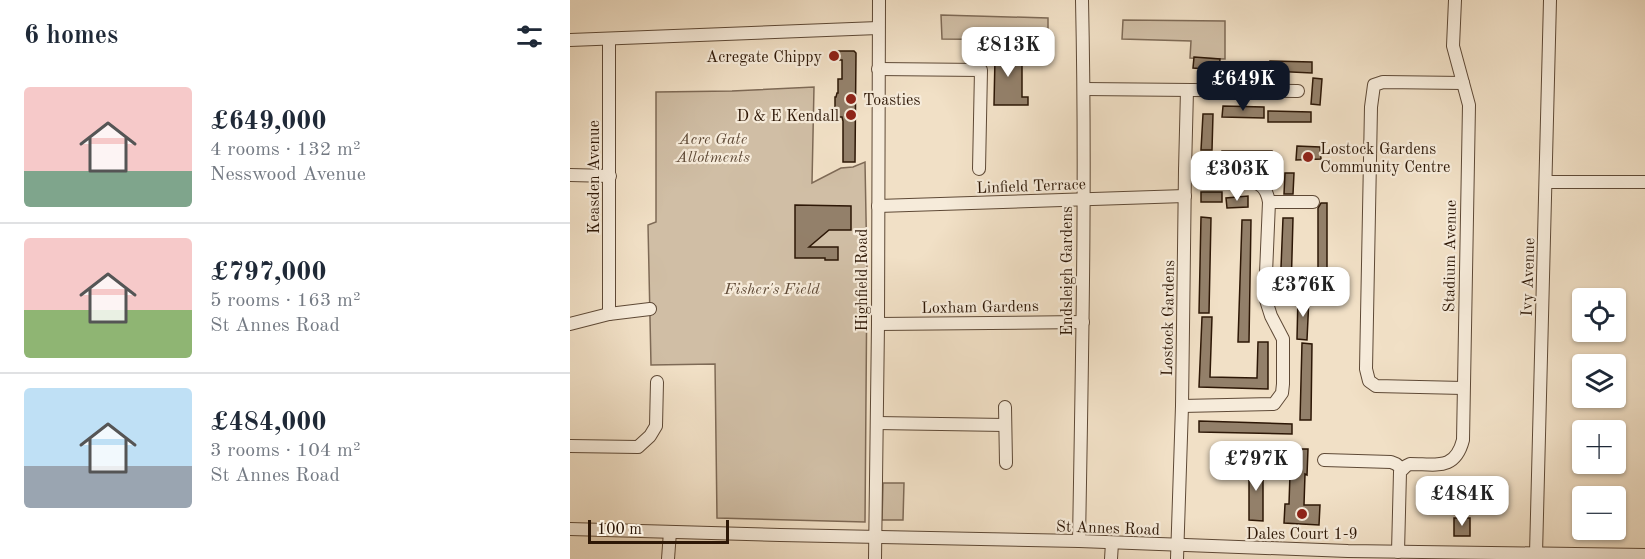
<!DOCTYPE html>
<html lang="en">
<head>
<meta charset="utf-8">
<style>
	body { margin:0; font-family:"Old Standard TT",serif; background:#f2f2f3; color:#1f2937; height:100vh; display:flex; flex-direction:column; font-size:22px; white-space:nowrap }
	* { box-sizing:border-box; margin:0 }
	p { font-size:20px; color:#747a83 }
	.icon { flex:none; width:33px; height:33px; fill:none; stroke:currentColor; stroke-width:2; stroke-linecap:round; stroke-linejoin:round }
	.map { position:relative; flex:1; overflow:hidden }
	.details { display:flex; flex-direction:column; background:#fff; width:570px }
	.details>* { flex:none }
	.controls { position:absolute; left:1002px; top:288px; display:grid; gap:12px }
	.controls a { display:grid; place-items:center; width:54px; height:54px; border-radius:6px; background:#fff; box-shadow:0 2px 4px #0004; font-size:30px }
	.scale { position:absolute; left:18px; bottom:15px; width:141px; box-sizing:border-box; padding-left:6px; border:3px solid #2d1706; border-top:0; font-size:16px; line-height:21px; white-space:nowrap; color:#2d1706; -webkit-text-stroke:4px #f6ebda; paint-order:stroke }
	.price { position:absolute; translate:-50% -51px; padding:0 14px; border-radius:12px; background:#fff; color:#222; font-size:20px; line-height:39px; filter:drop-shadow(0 2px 3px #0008) }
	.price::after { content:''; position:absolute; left:50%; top:36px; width:18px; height:14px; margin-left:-9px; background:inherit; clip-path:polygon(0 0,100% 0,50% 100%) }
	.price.selected { background:#111827; color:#fff }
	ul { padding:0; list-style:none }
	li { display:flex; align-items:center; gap:18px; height:150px; padding:0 24px }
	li+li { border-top:2px solid #e0e1e3 }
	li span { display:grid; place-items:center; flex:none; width:168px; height:120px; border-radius:6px; color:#555 }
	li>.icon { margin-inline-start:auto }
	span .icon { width:72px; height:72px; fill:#fffc; stroke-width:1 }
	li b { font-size:26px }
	h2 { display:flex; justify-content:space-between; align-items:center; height:72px; padding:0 24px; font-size:26px }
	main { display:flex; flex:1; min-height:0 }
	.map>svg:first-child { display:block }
	.green { fill:#d0bea5; stroke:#7e6a56; stroke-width:1.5 }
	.building { fill:#93806a; stroke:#2d1706; stroke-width:1.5 }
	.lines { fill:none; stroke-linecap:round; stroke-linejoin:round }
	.minor-casing { stroke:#5e4936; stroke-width:14 }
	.minor { stroke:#f6ebda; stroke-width:12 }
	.poi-dot { fill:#8f2418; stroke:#f6ebda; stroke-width:2 }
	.labels { text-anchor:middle; stroke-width:4.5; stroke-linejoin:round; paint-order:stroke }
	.poi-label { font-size:16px; fill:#2d1706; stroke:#f6ebda; text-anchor:end }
	.park-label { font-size:16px; font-style:italic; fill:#5e4936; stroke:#f6ebda }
	.street-label { font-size:16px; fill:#2d1706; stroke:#f6ebda }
</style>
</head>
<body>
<main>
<section class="details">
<h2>6 homes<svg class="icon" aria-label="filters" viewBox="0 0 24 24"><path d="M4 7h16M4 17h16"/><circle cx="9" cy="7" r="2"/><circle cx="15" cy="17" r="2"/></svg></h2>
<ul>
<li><span style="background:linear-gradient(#f6c9c9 70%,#7fa58c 0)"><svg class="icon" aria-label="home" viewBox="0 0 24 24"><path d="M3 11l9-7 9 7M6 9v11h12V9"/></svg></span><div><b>£649,000</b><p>4 rooms · 132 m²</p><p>Nesswood Avenue</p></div></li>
<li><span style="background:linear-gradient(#f6c9c9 60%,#8fb573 0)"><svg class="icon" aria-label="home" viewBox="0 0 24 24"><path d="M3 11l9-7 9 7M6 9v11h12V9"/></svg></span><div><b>£797,000</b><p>5 rooms · 163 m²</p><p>St Annes Road</p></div></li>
<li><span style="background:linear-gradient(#bfe0f5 65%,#9aa5b1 0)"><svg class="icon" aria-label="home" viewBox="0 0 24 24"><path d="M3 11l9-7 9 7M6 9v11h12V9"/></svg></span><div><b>£484,000</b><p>3 rooms · 104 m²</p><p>St Annes Road</p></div></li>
</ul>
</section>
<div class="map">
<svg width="1075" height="559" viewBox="0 0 1075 559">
	<rect width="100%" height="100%" fill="#f1e0c6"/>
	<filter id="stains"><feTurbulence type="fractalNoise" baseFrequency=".00333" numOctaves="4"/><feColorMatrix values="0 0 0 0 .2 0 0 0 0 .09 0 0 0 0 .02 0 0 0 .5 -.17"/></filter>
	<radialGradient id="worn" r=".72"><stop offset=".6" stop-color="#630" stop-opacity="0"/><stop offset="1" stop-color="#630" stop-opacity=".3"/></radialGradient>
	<g class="green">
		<polygon points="371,15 478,18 478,40 372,39"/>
		<polygon points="553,20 655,21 655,59 620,58 621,41 552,39"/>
		<polygon points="244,87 242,183 271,168 283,167 295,162 297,270 295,522 147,518 145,364 81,365 78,225 86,222 86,92 162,91"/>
		<polygon points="313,483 334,483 333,520 312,520"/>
	</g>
	<g class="building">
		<polygon points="423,49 448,49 448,65 452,65 452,97 458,97 458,105 424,105 425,57 422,57"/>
		<polygon points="267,51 284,51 286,53 285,162 273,162 273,121 272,117 265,117 265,97 266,97 267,93 268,93 268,79 272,79 272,60 267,60"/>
		<polygon points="624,57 650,59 649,70 623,68"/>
		<polygon points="700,61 742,62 742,73 700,71"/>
		<polygon points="654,64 697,67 696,76 654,74"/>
		<polygon points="743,78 752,79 750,105 741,104"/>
		<polygon points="653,106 694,107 694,118 652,117"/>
		<polygon points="698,111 741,112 741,122 698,122"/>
		<polygon points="633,114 643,114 642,150 631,150"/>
		<polygon points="727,146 750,147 751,159 726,160"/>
		<polygon points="652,151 702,151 702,160 652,162"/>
		<polygon points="715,173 724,173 723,194 714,194"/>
		<rect x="631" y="192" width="21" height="10"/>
		<polygon points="678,196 678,207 657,208 656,198"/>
		<polygon points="751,203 757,203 757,285 748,285 748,208"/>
		<polygon points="225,205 281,206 281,230 259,230 239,247 268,247 268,260 255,260 255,258 225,258"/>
		<polygon points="631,217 641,218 639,313 629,313"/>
		<polygon points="713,218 723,218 721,292 710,292"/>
		<polygon points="672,220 681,220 679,342 668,342"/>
		<polygon points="728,296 739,297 737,340 727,339"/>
		<polygon points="632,317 642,317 640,377 687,378 688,342 698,342 698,389 629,387"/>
		<polygon points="732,343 742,344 741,420 730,420"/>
		<polygon points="629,421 722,424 722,434 629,432"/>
		<polygon points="723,449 738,449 737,475 735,474 734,505 750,505 749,525 714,523 715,504 719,504 720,474 722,474"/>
		<polygon points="679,462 690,462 690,473 693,473 693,521 679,520"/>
		<rect x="884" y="518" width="16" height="18"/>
	</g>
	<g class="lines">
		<defs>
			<g id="minor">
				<polyline points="0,40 308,28"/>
				<polyline points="308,69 411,70 409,169"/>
				<polyline points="514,89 728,91"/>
				<polyline points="0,175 40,176"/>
				<polyline points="976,182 1075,182"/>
				<polyline points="699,202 743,202"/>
				<polyline points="308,206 615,196"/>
				<polyline points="39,314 39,40"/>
				<polyline points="0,324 39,314 80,309"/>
				<polyline points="308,324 513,322"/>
				<polyline points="893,388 806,386 799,381 796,369 801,107 804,85 813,82 893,83"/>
				<path d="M612 406 704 404 712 393 713 384V339L701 316 695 297 699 202C698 196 696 189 690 185 681 179 628 171 615 170"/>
				<polyline points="435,407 436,463"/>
				<polyline points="307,423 435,425"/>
				<polyline points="0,446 68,447 80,436 86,426 87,382"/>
				<polyline points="754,460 821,462 826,464 832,469"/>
				<polyline points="0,529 210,535 509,541 778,551 1075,555"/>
				<path d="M509 541C512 361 516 180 512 0"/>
				<path d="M828 552 830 472 836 466 840 464C866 464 885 471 893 440L899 105 883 46 885 0"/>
				<polyline points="966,554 980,0"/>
				<polyline points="98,559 100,532"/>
				<polyline points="305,559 308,324 309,0"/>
				<polyline points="541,559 542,543"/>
				<polyline points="607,559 612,406 615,170 617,90"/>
			</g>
		</defs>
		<use href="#minor" class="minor-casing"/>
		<use href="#minor" class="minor"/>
	</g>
	<g class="poi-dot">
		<circle cx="264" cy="56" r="6"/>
		<circle cx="281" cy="99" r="6"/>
		<circle cx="281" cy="115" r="6"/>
		<circle cx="738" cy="157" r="6"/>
		<circle cx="732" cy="514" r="6"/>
	</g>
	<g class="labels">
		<g class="poi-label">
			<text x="252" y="62">Acregate Chippy</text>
			<text x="293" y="105" text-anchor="start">Toasties</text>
			<text x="269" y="121">D &amp; E Kendall</text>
			<text x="750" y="154" text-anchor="start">Lostock Gardens<tspan x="750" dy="18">Community Centre</tspan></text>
			<text x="732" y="539" text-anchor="middle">Dales Court 1-9</text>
		</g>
		<g class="park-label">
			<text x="143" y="144">Acre Gate<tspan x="143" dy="18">Allotments</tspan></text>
			<text x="202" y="294">Fisher's Field</text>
		</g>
		<g class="street-label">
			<text transform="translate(23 177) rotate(-90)" y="6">Keasden Avenue</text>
			<text transform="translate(461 185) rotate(-2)" y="6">Linfield Terrace</text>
			<text transform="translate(879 256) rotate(-89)" y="6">Stadium Avenue</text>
			<text transform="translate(496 271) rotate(-90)" y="6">Endsleigh Gardens</text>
			<text transform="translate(957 277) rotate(-88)" y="6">Ivy Avenue</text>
			<text transform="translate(291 280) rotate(-90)" y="6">Highfield Road</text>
			<text transform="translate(410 306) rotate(-1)" y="6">Loxham Gardens</text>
			<text transform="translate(597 318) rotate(-89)" y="6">Lostock Gardens</text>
			<text transform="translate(538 527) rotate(2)" y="6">St Annes Road</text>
		</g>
	</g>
	<rect width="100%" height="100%" filter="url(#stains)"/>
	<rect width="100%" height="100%" fill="url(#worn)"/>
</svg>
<div class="controls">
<a><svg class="icon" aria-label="locate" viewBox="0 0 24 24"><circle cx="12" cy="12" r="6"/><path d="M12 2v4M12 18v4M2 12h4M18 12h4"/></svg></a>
<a><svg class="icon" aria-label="layers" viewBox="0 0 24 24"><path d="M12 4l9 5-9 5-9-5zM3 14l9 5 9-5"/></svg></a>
<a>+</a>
<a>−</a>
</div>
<div class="scale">100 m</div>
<b class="price" style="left:438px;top:78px">£813K</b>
<b class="price selected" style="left:673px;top:112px">£649K</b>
<b class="price" style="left:667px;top:202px">£303K</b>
<b class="price" style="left:733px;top:318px">£376K</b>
<b class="price" style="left:686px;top:492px">£797K</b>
<b class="price" style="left:892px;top:527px">£484K</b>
</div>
</main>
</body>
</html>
